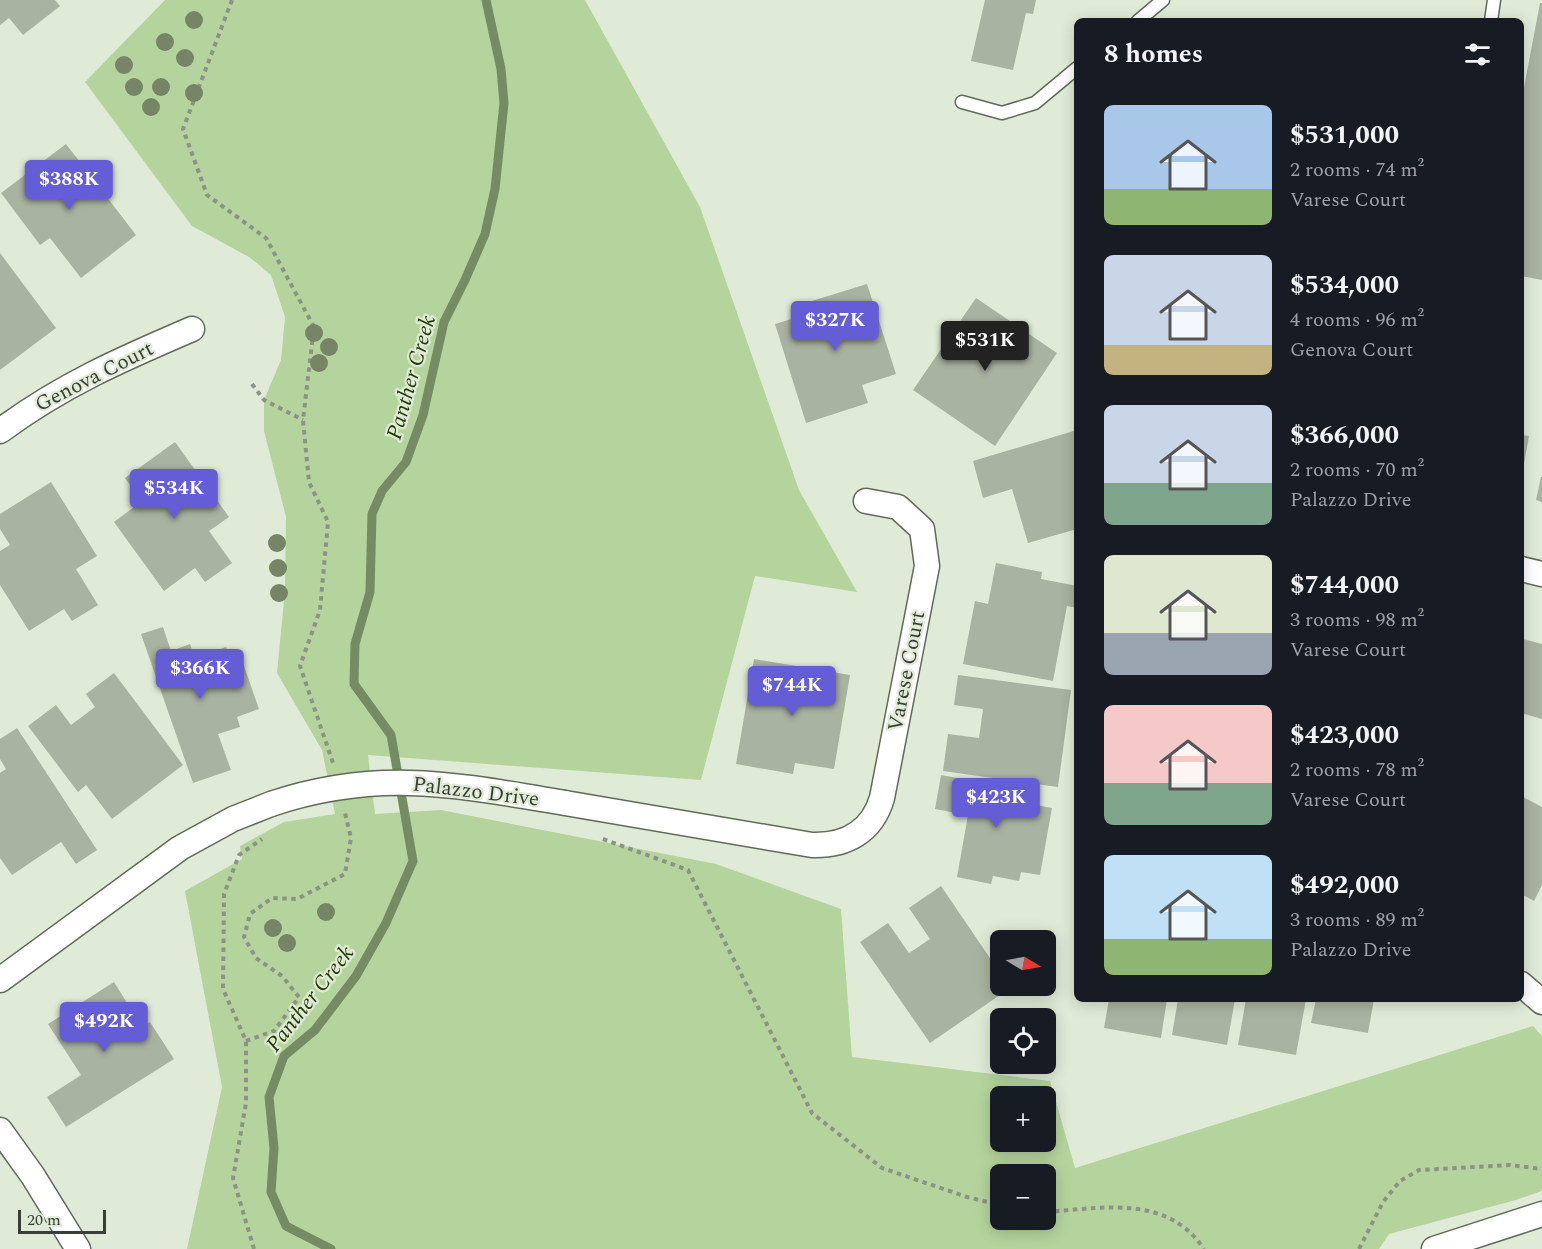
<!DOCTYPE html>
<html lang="en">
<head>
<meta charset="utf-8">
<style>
	body { margin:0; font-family:Spectral,serif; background:#20242c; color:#f1f3f6; height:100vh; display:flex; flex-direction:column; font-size:22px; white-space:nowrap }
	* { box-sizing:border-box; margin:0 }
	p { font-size:20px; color:#9ea1a6 }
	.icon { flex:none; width:33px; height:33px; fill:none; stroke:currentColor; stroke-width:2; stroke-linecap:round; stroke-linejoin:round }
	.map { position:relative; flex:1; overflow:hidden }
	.side { position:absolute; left:1074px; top:18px; width:450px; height:984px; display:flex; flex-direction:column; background:#171b24; border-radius:9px; box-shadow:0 3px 15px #0003 }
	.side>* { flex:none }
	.needle { width:39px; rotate:100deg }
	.tools { position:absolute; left:990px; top:930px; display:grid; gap:12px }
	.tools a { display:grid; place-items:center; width:66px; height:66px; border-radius:9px; background:#171b24; box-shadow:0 3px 15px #0003; font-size:30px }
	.scale { position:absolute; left:18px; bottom:15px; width:88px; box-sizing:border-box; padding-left:6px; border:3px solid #393e36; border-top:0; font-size:16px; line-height:21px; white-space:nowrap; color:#393e36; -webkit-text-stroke:4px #dfebd7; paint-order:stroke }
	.price { position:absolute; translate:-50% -51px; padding:0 14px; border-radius:6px; background:#655dd6; color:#fff; font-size:20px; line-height:39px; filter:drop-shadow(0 2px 3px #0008) }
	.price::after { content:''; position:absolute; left:50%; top:36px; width:18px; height:14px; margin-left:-9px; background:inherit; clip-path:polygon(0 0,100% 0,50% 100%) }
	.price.active { background:#222; color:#fff }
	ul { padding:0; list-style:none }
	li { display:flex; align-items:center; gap:18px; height:150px; padding:0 30px }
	li span { display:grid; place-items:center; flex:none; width:168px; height:120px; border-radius:9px; color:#555 }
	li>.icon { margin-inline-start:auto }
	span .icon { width:72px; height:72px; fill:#fffc; stroke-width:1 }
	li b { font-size:26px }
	h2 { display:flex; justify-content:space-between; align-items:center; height:72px; padding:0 30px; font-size:26px }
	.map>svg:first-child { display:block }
	.green { fill:#b5d49d; fill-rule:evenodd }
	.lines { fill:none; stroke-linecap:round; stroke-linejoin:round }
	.stream { stroke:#758c63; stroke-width:9 }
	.building { fill:#a9b3a1 }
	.lane-casing { stroke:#616a5a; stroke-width:15 }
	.street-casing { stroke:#616a5a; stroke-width:27 }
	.path { stroke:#8b9385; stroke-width:4; stroke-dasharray:4.5 4.5; stroke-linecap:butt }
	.lane { stroke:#fff; stroke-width:12 }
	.street { stroke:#fff; stroke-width:24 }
	.street-bridge-casing { stroke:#616a5a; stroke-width:27; stroke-linecap:butt }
	.street-bridge { stroke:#fff; stroke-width:24 }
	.tree { fill:#758566 }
	.labels { text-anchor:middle; stroke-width:4.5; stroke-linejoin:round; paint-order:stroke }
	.street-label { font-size:21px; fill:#393e36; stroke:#dfebd7 }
	.water-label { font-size:22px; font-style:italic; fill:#213c00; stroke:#dfebd7 }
</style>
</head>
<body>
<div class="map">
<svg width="1542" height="1249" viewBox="0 0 1542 1249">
	<rect width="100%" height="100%" fill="#dfebd7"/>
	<path class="green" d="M165 0H585L700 207 799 490 857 592 755 576 701 780 368 755 375 814 441 810 716 864 841 909 852 1057 1050 1081 1075 1168 1533 1026 1542 1036V1191L1516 1200 1389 1234 1379 1249H187L222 1087 185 891 242 859 240 846 284 822 335 814 322 750 277 673 285 590 286 517 264 431V400L281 360 285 317 271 275 249 257 192 226 85 82ZM1000 1096H1046V1142H1000ZM1000 1174H1046V1220H1000Z"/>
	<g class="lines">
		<polyline class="stream" points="331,1249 286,1226 271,1192 274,1148 269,1097 284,1056 315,1030 356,976 386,923 413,861 391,735 354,684 355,644 370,592 372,514 382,491 406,462 423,415 444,322 465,280 485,234 495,189 504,103 501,69 486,0"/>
	</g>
	<g class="building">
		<polygon points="0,0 55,0 60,6 23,35 9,18 0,25"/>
		<polygon points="985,0 1036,0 1033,14 1026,13 1013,70 971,61"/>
		<polygon points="1540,3 1542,3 1542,280 1521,276 1521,103"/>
		<polygon points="66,144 136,235 81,278 50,238 40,245 1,193"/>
		<polygon points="0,253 56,328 0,370"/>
		<polygon points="867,284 896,374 862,385 868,403 806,423 775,324 805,315 802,304"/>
		<polygon points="976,298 1057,353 995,446 913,390"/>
		<polygon points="1077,430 1077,529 1028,543 1012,489 983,498 973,461"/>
		<polygon points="1521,435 1529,436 1522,475 1521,475"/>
		<polygon points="175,442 229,517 209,531 232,563 205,582 195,568 164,591 114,522 142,501 125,478"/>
		<polygon points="1541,477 1542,477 1542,502 1536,500"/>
		<polygon points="51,482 97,556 76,569 98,605 72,621 64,609 29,631 0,585 0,551 10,545 0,529 0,514"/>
		<polygon points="996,563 1042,572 1041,579 1077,586 1077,608 1067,606 1053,681 963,664 975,601 988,604"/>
		<polygon points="163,627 171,651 190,644 195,658 226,647 233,667 243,663 259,709 237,717 240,727 218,734 231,770 193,783 141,634"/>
		<polygon points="1523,639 1542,644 1542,719 1521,713 1521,647"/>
		<polygon points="754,659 850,675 834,769 795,763 793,774 736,764"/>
		<polygon points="114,673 183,765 112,819 86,785 78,792 28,726 56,705 71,725 95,707 86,694"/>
		<polygon points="958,675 1071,690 1058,787 943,771 948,734 979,738 983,709 954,705"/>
		<polygon points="17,728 97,850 76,864 61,842 12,875 0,858 0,773 6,769 0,759 0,739"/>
		<polygon points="941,775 1025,790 1023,803 1052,808 1040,875 1021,872 1019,881 993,876 991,884 957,877 968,815 935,809"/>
		<polygon points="1521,796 1542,807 1542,885 1534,901 1521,894"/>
		<polygon points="941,886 994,964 1000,960 1000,986 1013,986 930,1043 860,942 888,923 909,953 930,939 909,908"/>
		<polygon points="114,982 142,1027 150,1022 174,1059 66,1127 47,1097 81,1075 48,1024"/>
		<polygon points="1109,999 1167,999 1161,1038 1104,1028"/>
		<polygon points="1178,999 1235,999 1227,1045 1172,1035"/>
		<polygon points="1246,999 1306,999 1296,1055 1238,1045"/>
		<polygon points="1316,999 1374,999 1368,1033 1311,1023"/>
	</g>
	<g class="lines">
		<defs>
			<g id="lane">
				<polyline points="1138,21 1163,0"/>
				<polyline points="1491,21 1494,0"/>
				<polyline points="962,102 1002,113 1035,103 1077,68"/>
			</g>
			<g id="street">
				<path d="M0 431C62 385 122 359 192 329"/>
				<polyline points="1521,569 1542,574"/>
				<path d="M565 803 812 845C846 846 872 832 882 798L927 566 922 529 898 507 866 501"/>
				<polyline points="0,980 180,848 233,819 271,804"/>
				<polyline points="1521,984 1542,1002"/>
				<polyline points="0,1130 33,1176 78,1249"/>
				<polyline points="1434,1249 1542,1214"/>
			</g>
		</defs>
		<use href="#lane" class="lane-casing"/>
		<use href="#street" class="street-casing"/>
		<g class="path">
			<polyline points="232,0 183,129 207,195 266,238 314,327 303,420 309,482 328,522 320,610 300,666 333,763"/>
			<polyline points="252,384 264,400 303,420"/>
			<polyline points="603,839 688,870 812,1113 882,1168 967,1197 1000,1205"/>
			<polyline points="246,1041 274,1031 299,997 282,976 256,958 244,937 250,914 272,898 297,899 345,874 351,838 345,813"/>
			<path d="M1046 1212C1103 1208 1167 1194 1204 1249"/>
			<polyline points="254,1249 233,1178 246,1103 246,1041 223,989 224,894 239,855 262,839"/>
			<polyline points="1359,1249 1383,1202 1400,1181 1419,1170 1510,1165 1542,1169"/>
		</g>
		<use href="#lane" class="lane"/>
		<use href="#street" class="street"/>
		<defs>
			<path id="street-bridge" d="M271 804C379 768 457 785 565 803"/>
		</defs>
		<use href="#street-bridge" class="street-bridge-casing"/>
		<use href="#street-bridge" class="street-bridge"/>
	</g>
	<g class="tree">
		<circle cx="194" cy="20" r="9"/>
		<circle cx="165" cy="42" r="9"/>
		<circle cx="185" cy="58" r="9"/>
		<circle cx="124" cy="65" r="9"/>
		<circle cx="134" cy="87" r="9"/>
		<circle cx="161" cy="87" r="9"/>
		<circle cx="194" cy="93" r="9"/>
		<circle cx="151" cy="107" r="9"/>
		<circle cx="314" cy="333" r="9"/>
		<circle cx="329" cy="347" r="9"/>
		<circle cx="319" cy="363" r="9"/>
		<circle cx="277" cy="543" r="9"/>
		<circle cx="278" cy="568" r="9"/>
		<circle cx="279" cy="593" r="9"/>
		<circle cx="326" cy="912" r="9"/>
		<circle cx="273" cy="928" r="9"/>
		<circle cx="287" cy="943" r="9"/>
	</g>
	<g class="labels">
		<g class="street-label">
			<text transform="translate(94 376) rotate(-27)" y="7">Genova Court</text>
			<text transform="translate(906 671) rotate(-79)" y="7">Varese Court</text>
			<text transform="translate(476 791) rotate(7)" y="7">Palazzo Drive</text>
		</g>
		<g class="water-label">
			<text transform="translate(410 377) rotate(-74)" y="8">Panther Creek</text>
			<text transform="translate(309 998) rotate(-52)" y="8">Panther Creek</text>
		</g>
	</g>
</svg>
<div class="tools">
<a><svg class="needle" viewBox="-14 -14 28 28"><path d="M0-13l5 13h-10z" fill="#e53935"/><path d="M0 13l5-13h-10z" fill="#9ea1a6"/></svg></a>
<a><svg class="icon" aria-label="locate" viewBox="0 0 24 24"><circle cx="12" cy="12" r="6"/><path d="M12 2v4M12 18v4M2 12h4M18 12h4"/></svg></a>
<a>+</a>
<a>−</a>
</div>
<div class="scale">20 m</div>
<b class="price" style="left:69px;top:211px">$388K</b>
<b class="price" style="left:835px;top:352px">$327K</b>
<b class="price active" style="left:985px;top:372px">$531K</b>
<b class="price" style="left:174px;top:520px">$534K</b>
<b class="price" style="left:200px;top:700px">$366K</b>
<b class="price" style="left:792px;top:717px">$744K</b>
<b class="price" style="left:996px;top:829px">$423K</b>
<b class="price" style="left:104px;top:1053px">$492K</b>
<section class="side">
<h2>8 homes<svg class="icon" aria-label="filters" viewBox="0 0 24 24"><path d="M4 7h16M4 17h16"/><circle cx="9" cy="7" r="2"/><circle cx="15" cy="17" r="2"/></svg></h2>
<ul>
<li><span style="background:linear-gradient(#a9c7e8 70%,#8fb573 0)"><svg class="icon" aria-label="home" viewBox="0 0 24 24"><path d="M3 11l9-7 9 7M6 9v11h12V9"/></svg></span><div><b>$531,000</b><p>2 rooms · 74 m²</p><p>Varese Court</p></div></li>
<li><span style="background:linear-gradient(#c9d6e8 75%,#c2b280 0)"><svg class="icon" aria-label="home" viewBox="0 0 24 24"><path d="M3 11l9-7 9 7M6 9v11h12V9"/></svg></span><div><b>$534,000</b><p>4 rooms · 96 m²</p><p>Genova Court</p></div></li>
<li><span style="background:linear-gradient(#c9d6e8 65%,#7fa58c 0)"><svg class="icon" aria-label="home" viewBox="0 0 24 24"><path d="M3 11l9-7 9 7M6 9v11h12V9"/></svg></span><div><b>$366,000</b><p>2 rooms · 70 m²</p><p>Palazzo Drive</p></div></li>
<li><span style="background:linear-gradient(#dfe7d0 65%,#9aa5b1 0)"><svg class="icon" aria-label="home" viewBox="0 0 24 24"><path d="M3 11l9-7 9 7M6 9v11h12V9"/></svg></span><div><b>$744,000</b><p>3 rooms · 98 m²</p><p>Varese Court</p></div></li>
<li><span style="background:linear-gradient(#f6c9c9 65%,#7fa58c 0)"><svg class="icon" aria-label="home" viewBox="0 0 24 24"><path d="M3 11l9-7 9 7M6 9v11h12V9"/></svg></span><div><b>$423,000</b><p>2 rooms · 78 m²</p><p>Varese Court</p></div></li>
<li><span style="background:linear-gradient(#bfe0f5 70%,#8fb573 0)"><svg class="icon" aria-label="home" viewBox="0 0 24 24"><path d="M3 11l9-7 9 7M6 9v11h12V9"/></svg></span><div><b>$492,000</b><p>3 rooms · 89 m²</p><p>Palazzo Drive</p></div></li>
</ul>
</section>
</div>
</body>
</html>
